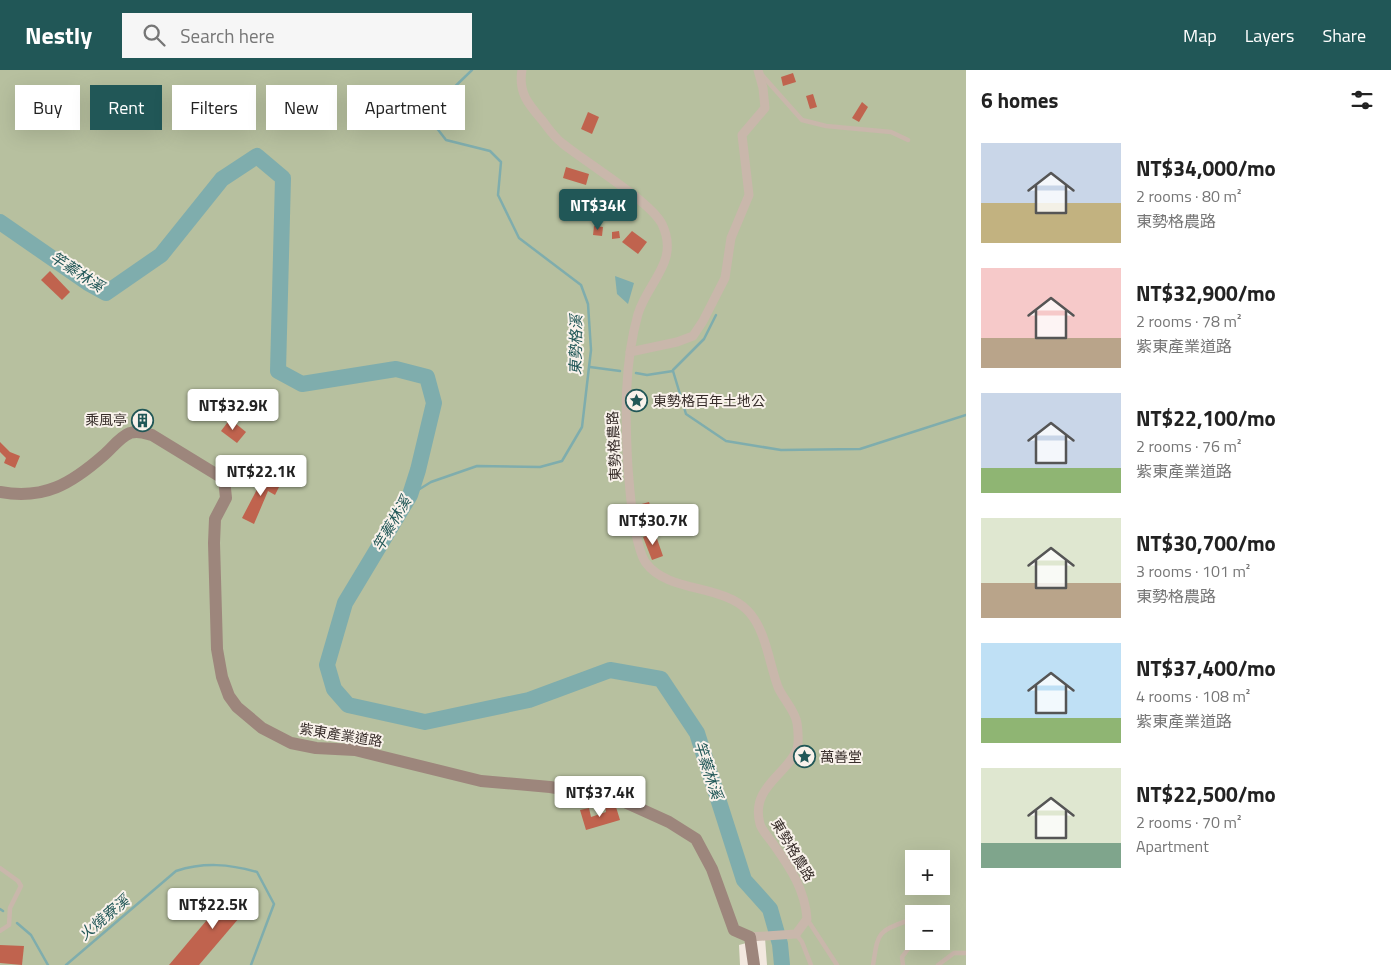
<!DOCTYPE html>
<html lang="en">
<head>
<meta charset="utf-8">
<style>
	body { margin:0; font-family:"Titillium Web","Noto Sans TC",sans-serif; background:#f6f6f6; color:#222; height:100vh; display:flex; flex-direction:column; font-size:19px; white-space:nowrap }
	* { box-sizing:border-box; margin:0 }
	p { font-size:16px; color:#767676 }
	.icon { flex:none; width:28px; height:28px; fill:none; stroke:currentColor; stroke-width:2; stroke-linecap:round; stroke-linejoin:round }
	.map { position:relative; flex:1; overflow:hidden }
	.panel { display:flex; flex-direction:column; background:#fff; width:425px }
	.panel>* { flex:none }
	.top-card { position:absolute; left:15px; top:15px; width:475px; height:45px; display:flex; gap:10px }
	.buttons { position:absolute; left:905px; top:780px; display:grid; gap:10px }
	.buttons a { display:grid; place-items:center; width:45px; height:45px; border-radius:0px; background:#fff; box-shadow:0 5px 20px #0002; font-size:25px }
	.price { position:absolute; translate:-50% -42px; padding:0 11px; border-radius:5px; background:#fff; color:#222; font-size:16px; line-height:32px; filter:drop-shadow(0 1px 2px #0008) }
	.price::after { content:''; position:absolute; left:50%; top:30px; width:15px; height:11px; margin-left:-8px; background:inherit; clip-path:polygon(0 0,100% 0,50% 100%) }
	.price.active { background:#215757; color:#fff }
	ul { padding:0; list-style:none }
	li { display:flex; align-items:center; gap:15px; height:125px; padding:0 15px }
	li span { display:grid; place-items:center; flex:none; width:140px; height:100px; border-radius:0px; color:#555 }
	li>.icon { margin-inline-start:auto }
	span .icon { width:60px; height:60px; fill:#fffc; stroke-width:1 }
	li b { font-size:21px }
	h2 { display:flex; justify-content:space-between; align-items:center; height:60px; padding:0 15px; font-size:21px }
	.pill { padding:0 18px; border-radius:0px; background:#fff; box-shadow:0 5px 20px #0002; font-size:18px; line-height:45px }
	.pill.active { background:#215757; color:#fff }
	header { display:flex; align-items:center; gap:30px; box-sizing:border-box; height:70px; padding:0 25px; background:#215757; color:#fff }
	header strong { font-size:24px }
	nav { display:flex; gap:28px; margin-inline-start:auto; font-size:18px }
	.search { width:350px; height:45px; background:#f6f6f6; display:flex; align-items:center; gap:12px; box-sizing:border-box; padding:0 18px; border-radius:0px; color:#767676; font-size:19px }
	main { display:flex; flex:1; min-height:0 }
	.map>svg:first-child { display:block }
	.green { fill:#b7c09f; fill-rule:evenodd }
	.water { fill:#7fadad }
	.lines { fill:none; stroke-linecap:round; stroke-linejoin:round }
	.stream { stroke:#7fadad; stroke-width:2.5 }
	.river { stroke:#7fadad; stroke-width:16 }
	.building { fill:#c0634e }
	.lane { stroke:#c9b7ab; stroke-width:4.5 }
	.street { stroke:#c9b7ab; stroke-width:9 }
	.secondary { stroke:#9d867c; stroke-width:12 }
	.labels { text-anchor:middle; stroke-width:4; stroke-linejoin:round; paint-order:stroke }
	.poi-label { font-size:14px; fill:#372d2a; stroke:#f9f2eb; text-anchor:start }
	.street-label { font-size:14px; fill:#372d2a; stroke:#f9f2eb }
	.water-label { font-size:15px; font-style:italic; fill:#215757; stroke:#f9f2eb }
</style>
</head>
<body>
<header>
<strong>Nestly</strong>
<div class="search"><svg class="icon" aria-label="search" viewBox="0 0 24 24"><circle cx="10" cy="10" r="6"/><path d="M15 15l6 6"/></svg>Search here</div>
<nav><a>Map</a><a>Layers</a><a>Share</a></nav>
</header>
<main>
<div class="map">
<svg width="966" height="895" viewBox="0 0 966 895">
	<rect width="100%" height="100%" fill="#f2e8df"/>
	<path class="green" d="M0 0H966V895H767L765 868 739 875 740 895H0ZM914 789H941V816H914ZM914 844H941V871H914Z"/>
	<polygon class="water" points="615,206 634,213 628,234 617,224"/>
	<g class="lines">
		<g class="stream">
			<polyline points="590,297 620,301"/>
			<polyline points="673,300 704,269 716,245"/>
			<polyline points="636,303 647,305 673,301 686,344 726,371 781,380 860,379 966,345"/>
			<polyline points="410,425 431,412 477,396 540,397 562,391 582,357 591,280 588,234 581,215 519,168 498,125 501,92 490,81 446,70 436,57 434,41 441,30 472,0"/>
			<polyline points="0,839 3,841"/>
			<polyline points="17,853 31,865 48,895"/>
			<path d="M66 895 176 801C204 792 229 794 257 802L274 834 251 895"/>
		</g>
		<polyline class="river" points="0,152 88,213 106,223 161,185 222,109 257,86 283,108 278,301 302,314 396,299 427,307 434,333 418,400 410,425 345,533 327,595 334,619 348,635 425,652 529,630 610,600 661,609 697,663 744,810 770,839 780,874 782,895"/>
	</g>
	<g class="building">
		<polygon points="793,3 796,12 783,16 781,7"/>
		<polygon points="813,24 817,37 810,39 806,26"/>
		<polygon points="862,32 868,37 859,52 852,48"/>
		<polygon points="588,42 599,47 592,64 581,59"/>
		<polygon points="566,97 589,104 586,115 563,108"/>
		<polygon points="594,156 603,157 602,166 593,165"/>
		<polygon points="619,161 620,168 612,169 612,162"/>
		<polygon points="632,161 647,172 638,184 622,172"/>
		<polygon points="50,201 70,222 62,230 41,210"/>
		<circle cx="143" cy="350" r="5"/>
		<polygon points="230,349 246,362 237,373 221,361"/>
		<polygon points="0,372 10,382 20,386 15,398 4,393 6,388 0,382"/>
		<polygon points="266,402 282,411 275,425 268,421 254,454 242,448"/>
		<polygon points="649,432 656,454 647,457 643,443 639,445 638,435"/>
		<polygon points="655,463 663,486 652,490 643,467"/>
		<polygon points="609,735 616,737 620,750 586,760 580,740 589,738 591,747 606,742 605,736"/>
		<polygon points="233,819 251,834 199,895 169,895"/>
		<polygon points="0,875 24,876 22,895 0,893"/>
	</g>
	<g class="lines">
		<g class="lane">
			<polyline points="762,5 802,50 826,56 891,62 908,70"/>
			<polyline points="0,798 18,811 21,816 10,838 9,855 0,861"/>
			<polyline points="807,849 837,895"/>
			<polyline points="796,864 802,872 811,895"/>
			<path d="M873 895C878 865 876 861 907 851L914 856"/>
			<polyline points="903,895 902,887 914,871"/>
			<polyline points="938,895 954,883 966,883"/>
		</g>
		<g class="street">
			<path d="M522 0C518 22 528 34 542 50 548 58 554 67 562 73 585 92 650 131 662 154 680 192 648 211 638 244 624 294 625 346 628 398 630 420 631 442 636 464 638 473 641 487 646 493 668 523 723 514 748 541 766 560 769 593 778 617 783 629 795 640 797 653 798 659 799 673 797 679 787 705 750 717 760 754 762 761 770 769 774 775 791 799 805 820 807 849L796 864 750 867"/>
			<polyline points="630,282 677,272 693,266 703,251 725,208 731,168 749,125 742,65 765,38 763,18 758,0"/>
		</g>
		<path class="secondary" d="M0 422C44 430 71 414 104 385 111 379 121 366 130 363 138 360 145 363 152 365L224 409 226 428 215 449 214 473 217 579 222 607 229 626 237 637 262 658 291 673 316 678 355 680 481 711 550 717 616 728 669 752 696 769 712 799 734 860 750 867 754 895"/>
	</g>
	<defs>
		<symbol id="sight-ring" viewBox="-11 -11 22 22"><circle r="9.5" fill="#f9f2eb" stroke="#215757" stroke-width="1.5"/><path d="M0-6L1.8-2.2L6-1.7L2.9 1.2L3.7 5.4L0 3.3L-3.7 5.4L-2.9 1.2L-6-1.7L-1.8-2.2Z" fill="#215757"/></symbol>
		<symbol id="building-ring" viewBox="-11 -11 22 22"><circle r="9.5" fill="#f9f2eb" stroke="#215757" stroke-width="1.5"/><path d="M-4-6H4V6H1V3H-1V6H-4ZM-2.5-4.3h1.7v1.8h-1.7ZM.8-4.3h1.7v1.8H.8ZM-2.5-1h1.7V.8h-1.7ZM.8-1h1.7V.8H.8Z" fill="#215757"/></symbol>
	</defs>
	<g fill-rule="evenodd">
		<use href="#sight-ring" x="624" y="318" width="25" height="25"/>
		<use href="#building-ring" x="130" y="338" width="25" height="25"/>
		<use href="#sight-ring" x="792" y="674" width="25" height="25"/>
	</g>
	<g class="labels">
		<g class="poi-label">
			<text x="653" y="336">東勢格百年土地公</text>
			<text x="127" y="355" text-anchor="end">乘風亭</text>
			<text x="820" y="692">萬善堂</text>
		</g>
		<g class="street-label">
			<text transform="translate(614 376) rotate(-93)" y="5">東勢格農路</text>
			<text transform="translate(341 665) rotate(9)" y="5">紫東產業道路</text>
			<text transform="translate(793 780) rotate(59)" y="5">東勢格農路</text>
		</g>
		<g class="water-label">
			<text transform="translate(77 202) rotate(33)" y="5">竿蓁林溪</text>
			<text transform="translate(576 275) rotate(-89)" y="5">東勢格溪</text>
			<text transform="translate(392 454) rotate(-60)" y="5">竿蓁林溪</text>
			<text transform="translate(708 700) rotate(72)" y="5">竿蓁林溪</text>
			<text transform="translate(104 848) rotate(-40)" y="5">火燒寮溪</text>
		</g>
	</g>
</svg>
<div class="buttons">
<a>+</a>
<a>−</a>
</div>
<b class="price active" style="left:598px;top:161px">NT$34K</b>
<b class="price" style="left:233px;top:361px">NT$32.9K</b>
<b class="price" style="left:261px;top:427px">NT$22.1K</b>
<b class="price" style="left:653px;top:476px">NT$30.7K</b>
<b class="price" style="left:600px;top:748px">NT$37.4K</b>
<b class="price" style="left:213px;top:860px">NT$22.5K</b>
<div class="top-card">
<a class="pill">Buy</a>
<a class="pill active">Rent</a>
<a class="pill">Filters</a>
<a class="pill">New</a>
<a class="pill">Apartment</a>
</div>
</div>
<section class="panel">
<h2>6 homes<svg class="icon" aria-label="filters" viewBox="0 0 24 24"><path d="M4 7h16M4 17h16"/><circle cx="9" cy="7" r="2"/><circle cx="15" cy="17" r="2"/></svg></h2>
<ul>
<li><span style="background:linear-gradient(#c9d6e8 60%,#c2b280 0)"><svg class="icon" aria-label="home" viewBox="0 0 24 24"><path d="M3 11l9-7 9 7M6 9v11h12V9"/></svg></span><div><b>NT$34,000/mo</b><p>2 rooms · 80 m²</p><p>東勢格農路</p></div></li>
<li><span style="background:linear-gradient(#f6c9c9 70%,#b9a48a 0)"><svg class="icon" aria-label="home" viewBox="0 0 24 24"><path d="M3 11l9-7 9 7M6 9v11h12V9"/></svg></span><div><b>NT$32,900/mo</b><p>2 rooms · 78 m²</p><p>紫東產業道路</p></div></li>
<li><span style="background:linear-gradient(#c9d6e8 75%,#8fb573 0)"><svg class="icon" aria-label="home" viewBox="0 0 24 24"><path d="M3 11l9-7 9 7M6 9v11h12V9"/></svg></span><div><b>NT$22,100/mo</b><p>2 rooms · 76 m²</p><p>紫東產業道路</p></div></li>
<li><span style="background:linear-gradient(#dfe7d0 65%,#b9a48a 0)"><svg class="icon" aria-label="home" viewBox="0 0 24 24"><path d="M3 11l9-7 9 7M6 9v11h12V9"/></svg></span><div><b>NT$30,700/mo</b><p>3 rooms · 101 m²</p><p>東勢格農路</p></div></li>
<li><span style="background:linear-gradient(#bfe0f5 75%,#8fb573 0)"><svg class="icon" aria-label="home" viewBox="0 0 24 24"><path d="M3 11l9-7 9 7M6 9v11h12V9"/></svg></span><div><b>NT$37,400/mo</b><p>4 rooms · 108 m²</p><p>紫東產業道路</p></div></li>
<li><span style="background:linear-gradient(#dfe7d0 75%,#7fa58c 0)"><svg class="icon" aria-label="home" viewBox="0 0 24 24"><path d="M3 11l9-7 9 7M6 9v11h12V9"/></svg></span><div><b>NT$22,500/mo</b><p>2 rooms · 70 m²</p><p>Apartment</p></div></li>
</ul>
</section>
</main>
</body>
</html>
